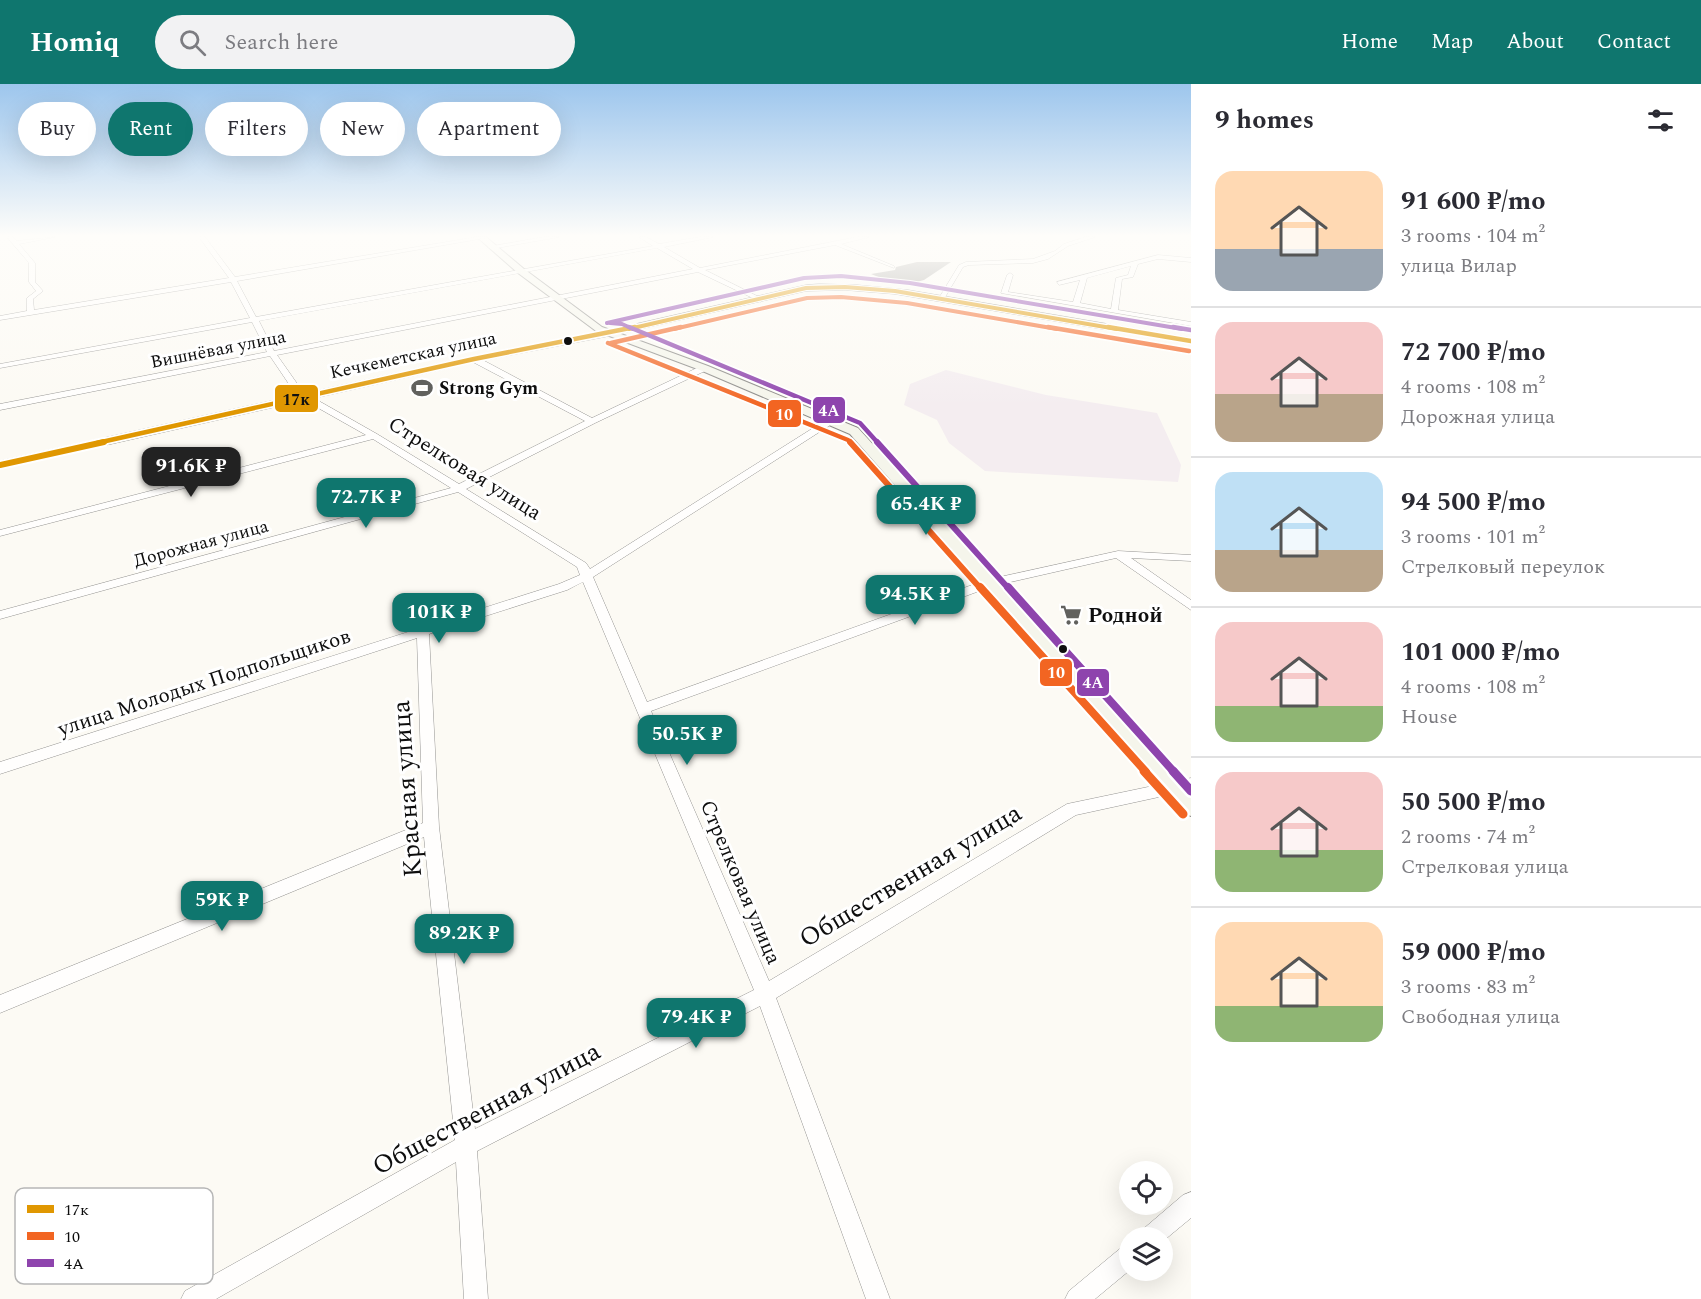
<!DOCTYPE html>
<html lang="en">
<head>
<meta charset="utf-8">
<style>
	body { margin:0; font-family:Spectral,serif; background:#f2f2f3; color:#2b2b33; height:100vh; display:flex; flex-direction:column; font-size:22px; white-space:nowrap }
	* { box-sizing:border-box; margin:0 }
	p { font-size:20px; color:#7c7c81 }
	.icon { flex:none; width:33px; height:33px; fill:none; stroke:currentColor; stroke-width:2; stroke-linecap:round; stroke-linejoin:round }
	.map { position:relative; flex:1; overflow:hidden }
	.details { display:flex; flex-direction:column; background:#fff; width:510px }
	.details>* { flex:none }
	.banner { position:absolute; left:18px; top:18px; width:570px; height:54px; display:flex; gap:12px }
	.tools { position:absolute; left:1119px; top:1077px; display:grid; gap:12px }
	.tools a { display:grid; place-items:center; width:54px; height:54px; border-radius:50%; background:#fff; box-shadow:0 6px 24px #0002; font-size:30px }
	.price { position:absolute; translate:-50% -51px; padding:0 14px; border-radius:12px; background:#0f766e; color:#fff; font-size:20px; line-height:39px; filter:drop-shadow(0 2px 3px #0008) }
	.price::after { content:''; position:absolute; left:50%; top:36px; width:18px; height:14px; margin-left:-9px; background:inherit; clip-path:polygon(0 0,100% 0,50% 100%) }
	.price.active { background:#222; color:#fff }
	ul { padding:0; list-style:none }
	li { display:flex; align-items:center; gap:18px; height:150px; padding:0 24px }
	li+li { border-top:2px solid #e1e1e2 }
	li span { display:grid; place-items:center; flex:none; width:168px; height:120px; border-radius:18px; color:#555 }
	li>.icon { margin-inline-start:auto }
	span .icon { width:72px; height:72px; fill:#fffc; stroke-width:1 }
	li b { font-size:26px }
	h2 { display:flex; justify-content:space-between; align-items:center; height:72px; padding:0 24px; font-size:26px }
	.chip { padding:0 21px; border-radius:27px; background:#fff; box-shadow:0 6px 24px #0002; font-size:21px; line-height:54px }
	.chip.active { background:#0f766e; color:#fff }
	header { display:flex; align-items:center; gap:36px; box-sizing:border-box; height:84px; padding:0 30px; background:#0f766e; color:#fff }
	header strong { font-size:28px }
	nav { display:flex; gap:33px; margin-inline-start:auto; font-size:21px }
	.search { width:420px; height:54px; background:#f2f2f3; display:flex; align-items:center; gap:15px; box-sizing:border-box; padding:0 21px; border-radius:33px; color:#7c7c81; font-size:22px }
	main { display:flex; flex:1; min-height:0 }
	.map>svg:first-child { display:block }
	.industrial { fill:#f4edf0 }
	.building { fill:#9f9d99 }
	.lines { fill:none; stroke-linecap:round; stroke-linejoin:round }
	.minor-casing { stroke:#959492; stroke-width:1 }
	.secondary-casing { stroke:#8c8b88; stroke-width:2 }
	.primary-casing { stroke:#82827f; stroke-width:1 }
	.minor { fill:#fffefd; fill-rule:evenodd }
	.secondary { fill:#f5f5eb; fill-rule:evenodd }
	.primary { fill:#ece9da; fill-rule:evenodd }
	.bus-1-far2-casing { stroke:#fff; stroke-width:6 }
	.bus-1-far1-casing { stroke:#fff; stroke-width:8 }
	.bus-1-casing { stroke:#fff; stroke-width:10 }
	.bus-2-far4-casing { stroke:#fff; stroke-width:6 }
	.bus-2-far3-casing { stroke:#fff; stroke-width:8 }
	.bus-2-far2-casing { stroke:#fff; stroke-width:10 }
	.bus-2-far1-casing { stroke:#fff; stroke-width:12 }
	.bus-2-casing { stroke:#fff; stroke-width:14 }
	.bus-3-far4-casing { stroke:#fff; stroke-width:6 }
	.bus-3-far3-casing { stroke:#fff; stroke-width:8 }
	.bus-3-far2-casing { stroke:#fff; stroke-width:10 }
	.bus-3-far1-casing { stroke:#fff; stroke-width:12 }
	.bus-3-casing { stroke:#fff; stroke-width:14 }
	.bus-1-far2 { stroke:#e09701; stroke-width:4 }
	.bus-1-far1 { stroke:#e09701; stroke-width:4.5 }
	.bus-1 { stroke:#e09701; stroke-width:6 }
	.bus-2-far4 { stroke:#f26522; stroke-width:4 }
	.bus-2-far3 { stroke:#f26522; stroke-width:4.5 }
	.bus-2-far2 { stroke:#f26522; stroke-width:6 }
	.bus-2-far1 { stroke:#f26522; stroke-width:8 }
	.bus-2 { stroke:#f26522; stroke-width:9 }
	.bus-3-far4 { stroke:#8e44ad; stroke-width:4 }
	.bus-3-far3 { stroke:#8e44ad; stroke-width:4.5 }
	.bus-3-far2 { stroke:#8e44ad; stroke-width:6 }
	.bus-3-far1 { stroke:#8e44ad; stroke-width:8 }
	.bus-3 { stroke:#8e44ad; stroke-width:9 }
	.bus-dot { fill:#0e0e0e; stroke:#fff; stroke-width:2 }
	.labels { text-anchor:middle; stroke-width:6; stroke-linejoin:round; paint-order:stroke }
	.far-street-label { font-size:18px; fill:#0e0e0e; stroke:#fff }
	.far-poi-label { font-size:18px; font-weight:bold; fill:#0e0e0e; stroke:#fff; text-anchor:start }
	.street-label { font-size:21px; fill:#0e0e0e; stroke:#fff }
	.poi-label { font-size:21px; font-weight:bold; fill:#0e0e0e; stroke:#fff; text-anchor:start }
	.near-street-label { font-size:26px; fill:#0e0e0e; stroke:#fff }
	.key { fill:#fff; stroke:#b7b7b7; stroke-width:1.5 }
	.key-label { font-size:16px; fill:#0e0e0e }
	.line-badge { stroke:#fff; stroke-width:2 }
	.badge-label { font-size:16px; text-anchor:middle; font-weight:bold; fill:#fff }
	.pale-badge-label { font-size:16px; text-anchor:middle; font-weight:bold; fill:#111 }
</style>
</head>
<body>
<header>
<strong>Homiq</strong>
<div class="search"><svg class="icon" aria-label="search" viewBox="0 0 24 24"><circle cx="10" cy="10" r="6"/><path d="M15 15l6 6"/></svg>Search here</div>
<nav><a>Home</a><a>Map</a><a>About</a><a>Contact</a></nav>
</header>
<main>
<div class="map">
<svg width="1191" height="1215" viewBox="0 0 1191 1215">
	<rect width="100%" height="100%" fill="#fcfaf4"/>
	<polygon class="industrial" points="946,286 1046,311 1157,329 1181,381 1178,398 985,387 949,359 937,336 904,321 910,300"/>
	<polygon class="building" points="917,178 951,178 924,196 909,200 891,198 871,190 895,186 896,183"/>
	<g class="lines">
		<defs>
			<g id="minor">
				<path d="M7 153H13L17 157 55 153 19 160 35 179V198L43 207 33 215 34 226 229 194 199 153H205L235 193 477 153 485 154 237 197 256 233 653 162 639 153H646L659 160 700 153H713L664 163 700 184 857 153H869L841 160 894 182V184L835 161 705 186 763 215 761 218 698 188 277 271 303 308 377 350 459 400 585 337 471 277V273H477L592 334 701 282H707V286L595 339 466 405 586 479 590 485 829 334H835V338L593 493 647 618 986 496 1118 467 1191 471V477L1131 474 1191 516V526L1116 474 993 502 651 627 769 897 1067 720 1191 694V706L1076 731 776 914 890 1215H866L760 922 477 1067 488 1215H464L456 1078 216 1215H181L185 1207 455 1056 424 753 0 929V911L423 739 417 554 0 690V678L559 500 580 491 577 483 458 408 0 535V527L451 404 373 355 0 452V446L366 351 297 312 270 272 0 326V320L267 268 252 238 0 284V280L250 234 231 198 0 236V232L27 227V214L36 207 29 198V179ZM657 164 693 185 274 267 259 237ZM583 498 754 906 475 1045 439 743 429 550 567 506Z"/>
				<polygon points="544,153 559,153 491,165 488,163"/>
				<polygon points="1086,153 1095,153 1068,162 1048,175 1033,179 969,181 963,183 944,215 939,214 959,181 966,178 1033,175 1055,167 1064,160"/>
				<path d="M1158 171 1191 174V178L1158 175 1138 180 1133 193 1122 195 1118 226 1191 238V242L1001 209 1007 191 1010 189 1013 191 1008 208 1073 218 1080 196 1059 201 1057 198ZM1131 182 1128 191 1116 194 1111 225 1080 219 1087 194Z"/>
				<polygon points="1191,1108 1191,1134 1162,1158 1162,1154 1139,1154 1142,1146 1183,1111"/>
				<polygon points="1130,1160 1130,1186 1095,1215 1065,1215 1069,1207 1122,1163"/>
			</g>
			<polygon id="secondary" points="477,153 486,153 524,185 602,243 708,282 858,344 1191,709 1191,732 1184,729 850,350 700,286 596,247 518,189"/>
			<polygon id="primary" points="819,200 857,201 908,206 1191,254 1191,260 895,210 845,206 806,207 609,252 474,278 0,385 0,377 474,272 609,246 806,201"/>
		</defs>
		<use href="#minor" class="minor-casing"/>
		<use href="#secondary" class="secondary-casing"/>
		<use href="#primary" class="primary-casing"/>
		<use href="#minor" class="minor"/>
		<use href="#secondary" class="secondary"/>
		<use href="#primary" class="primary"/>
		<defs>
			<polyline id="bus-1-far2" points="629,245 806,204 845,203 895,207 1117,245"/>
			<g id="bus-1-far1">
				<polyline points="1108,243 1191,257"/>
				<polyline points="97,359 474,275 635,243"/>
			</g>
			<polyline id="bus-1" points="0,381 104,358"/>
			<polyline id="bus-2-far4" points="674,245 807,214 841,213 907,219 1057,245"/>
			<g id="bus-2-far3">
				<polyline points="1048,243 1189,267"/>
				<polyline points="608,259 848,356 851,359"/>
				<polyline points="611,259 681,243"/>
			</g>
			<polyline id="bus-2-far2" points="850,358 981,505"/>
			<polyline id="bus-2-far1" points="980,503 1146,688"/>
			<polyline id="bus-2" points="1144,687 1183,730"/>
			<g id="bus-3-far4">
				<polyline points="607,239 804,194 841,192 910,199 1182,245"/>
				<polyline points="610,239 622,240 633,245"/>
			</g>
			<g id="bus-3-far3">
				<polyline points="629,243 860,339 878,359"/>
				<polyline points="1173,243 1191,246"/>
			</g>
			<polyline id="bus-3-far2" points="877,358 1009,505"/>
			<polyline id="bus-3-far1" points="1008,503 1174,688"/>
			<polyline id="bus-3" points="1173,687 1191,707"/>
		</defs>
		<use href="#bus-1-far2" class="bus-1-far2-casing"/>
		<use href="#bus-1-far1" class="bus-1-far1-casing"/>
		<use href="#bus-1" class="bus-1-casing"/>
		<use href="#bus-2-far4" class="bus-2-far4-casing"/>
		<use href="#bus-2-far3" class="bus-2-far3-casing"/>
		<use href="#bus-2-far2" class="bus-2-far2-casing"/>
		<use href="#bus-2-far1" class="bus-2-far1-casing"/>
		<use href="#bus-2" class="bus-2-casing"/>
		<use href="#bus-3-far4" class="bus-3-far4-casing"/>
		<use href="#bus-3-far3" class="bus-3-far3-casing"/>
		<use href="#bus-3-far2" class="bus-3-far2-casing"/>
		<use href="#bus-3-far1" class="bus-3-far1-casing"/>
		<use href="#bus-3" class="bus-3-casing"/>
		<use href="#bus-1-far2" class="bus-1-far2"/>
		<use href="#bus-1-far1" class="bus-1-far1"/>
		<use href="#bus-1" class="bus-1"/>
		<use href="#bus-2-far4" class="bus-2-far4"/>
		<use href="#bus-2-far3" class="bus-2-far3"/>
		<use href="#bus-2-far2" class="bus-2-far2"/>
		<use href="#bus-2-far1" class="bus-2-far1"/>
		<use href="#bus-2" class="bus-2"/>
		<use href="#bus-3-far4" class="bus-3-far4"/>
		<use href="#bus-3-far3" class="bus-3-far3"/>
		<use href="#bus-3-far2" class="bus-3-far2"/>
		<use href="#bus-3-far1" class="bus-3-far1"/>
		<use href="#bus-3" class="bus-3"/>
	</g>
	<linearGradient id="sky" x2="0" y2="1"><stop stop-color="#9dc6ed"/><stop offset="0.47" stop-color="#fefdfa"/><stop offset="1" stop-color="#fefdfa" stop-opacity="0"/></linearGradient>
	<rect width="1191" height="323" fill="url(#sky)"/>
	<defs>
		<symbol id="stadium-bare" viewBox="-9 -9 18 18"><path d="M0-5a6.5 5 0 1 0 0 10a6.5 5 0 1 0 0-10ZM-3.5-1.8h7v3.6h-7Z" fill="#61615e" stroke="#fff" stroke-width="2.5" paint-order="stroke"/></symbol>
		<symbol id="supermarket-bare" viewBox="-9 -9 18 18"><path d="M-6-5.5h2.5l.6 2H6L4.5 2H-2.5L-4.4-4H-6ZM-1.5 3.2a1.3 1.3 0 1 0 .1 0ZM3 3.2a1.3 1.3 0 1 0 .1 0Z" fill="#61615e" stroke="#fff" stroke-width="2.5" paint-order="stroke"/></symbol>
	</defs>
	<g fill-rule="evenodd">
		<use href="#stadium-bare" x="407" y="289" width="30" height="30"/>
		<use href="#supermarket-bare" x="1056" y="516" width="30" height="30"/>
	</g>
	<g class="bus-dot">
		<circle cx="568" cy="257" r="5"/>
		<circle cx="1063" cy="565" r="5"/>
	</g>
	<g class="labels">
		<g class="far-street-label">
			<text transform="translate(218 265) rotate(-11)" y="6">Вишнёвая улица</text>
			<text transform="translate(413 271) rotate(-12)" y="6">Кечкеметская улица</text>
			<text transform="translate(201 459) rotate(-15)" y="6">Дорожная улица</text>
		</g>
		<g class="far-poi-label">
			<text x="439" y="310">Strong Gym</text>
		</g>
		<g class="street-label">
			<text transform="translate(465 384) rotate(32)" y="7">Стрелковая улица</text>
			<text transform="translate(204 598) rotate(-18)" y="7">улица Молодых Подпольщиков</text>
			<text transform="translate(741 798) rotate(67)" y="7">Стрелковая улица</text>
		</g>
		<g class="poi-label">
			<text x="1088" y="538">Родной</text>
		</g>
		<g class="near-street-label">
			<text transform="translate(406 705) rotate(-94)" y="9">Красная улица</text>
			<text transform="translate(910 791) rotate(-31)" y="9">Общественная улица</text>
			<text transform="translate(486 1024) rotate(-28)" y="9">Общественная улица</text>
		</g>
	</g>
	<rect x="15" y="1104" width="198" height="96" rx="9" class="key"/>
	<rect x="27" y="1121" width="27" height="8" fill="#e09701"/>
	<rect x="27" y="1148" width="27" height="8" fill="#f26522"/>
	<rect x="27" y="1175" width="27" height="8" fill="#8e44ad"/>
	<g class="key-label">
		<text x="64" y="1131">17к</text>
		<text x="64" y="1158">10</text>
		<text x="64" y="1185">4А</text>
	</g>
	<g class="line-badge">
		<rect x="274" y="300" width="45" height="29" rx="6" fill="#e09701"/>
		<rect x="812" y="312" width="34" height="28" rx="6" fill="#8e44ad"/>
		<rect x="767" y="315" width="35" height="29" rx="6" fill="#f26522"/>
		<rect x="1039" y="574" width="34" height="29" rx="6" fill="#f26522"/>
		<rect x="1076" y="584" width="34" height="29" rx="6" fill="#8e44ad"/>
	</g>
	<g class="badge-label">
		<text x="829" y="332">4А</text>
		<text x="784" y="336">10</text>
		<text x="1056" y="594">10</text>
		<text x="1093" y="604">4А</text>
	</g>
	<g class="pale-badge-label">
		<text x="296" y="321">17к</text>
	</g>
</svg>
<div class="tools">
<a><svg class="icon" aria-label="locate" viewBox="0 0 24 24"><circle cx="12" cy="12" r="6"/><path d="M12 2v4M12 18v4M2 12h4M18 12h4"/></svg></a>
<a><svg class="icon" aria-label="layers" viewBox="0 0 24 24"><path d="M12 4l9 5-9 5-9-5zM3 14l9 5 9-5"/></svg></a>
</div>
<b class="price active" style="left:191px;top:414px">91.6K ₽</b>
<b class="price" style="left:366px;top:445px">72.7K ₽</b>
<b class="price" style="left:926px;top:452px">65.4K ₽</b>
<b class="price" style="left:915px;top:542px">94.5K ₽</b>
<b class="price" style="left:439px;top:560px">101K ₽</b>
<b class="price" style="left:687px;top:682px">50.5K ₽</b>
<b class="price" style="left:222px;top:848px">59K ₽</b>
<b class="price" style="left:464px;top:881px">89.2K ₽</b>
<b class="price" style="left:696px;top:965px">79.4K ₽</b>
<div class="banner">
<a class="chip">Buy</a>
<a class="chip active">Rent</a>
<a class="chip">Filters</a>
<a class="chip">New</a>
<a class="chip">Apartment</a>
</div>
</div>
<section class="details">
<h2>9 homes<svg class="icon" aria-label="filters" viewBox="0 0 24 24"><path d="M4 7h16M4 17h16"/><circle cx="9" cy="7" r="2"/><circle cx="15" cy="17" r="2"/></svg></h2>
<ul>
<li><span style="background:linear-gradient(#ffd9b3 65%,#9aa5b1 0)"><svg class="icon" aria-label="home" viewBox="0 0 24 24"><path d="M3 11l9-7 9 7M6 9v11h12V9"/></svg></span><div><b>91 600 ₽/mo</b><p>3 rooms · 104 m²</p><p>улица Вилар</p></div></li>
<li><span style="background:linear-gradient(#f6c9c9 60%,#b9a48a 0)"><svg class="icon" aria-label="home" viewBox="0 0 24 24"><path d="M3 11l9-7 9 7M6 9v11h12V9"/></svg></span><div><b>72 700 ₽/mo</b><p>4 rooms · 108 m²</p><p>Дорожная улица</p></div></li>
<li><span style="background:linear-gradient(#bfe0f5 65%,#b9a48a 0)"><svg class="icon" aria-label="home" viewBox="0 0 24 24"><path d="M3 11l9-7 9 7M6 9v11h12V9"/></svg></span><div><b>94 500 ₽/mo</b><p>3 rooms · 101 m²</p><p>Стрелковый переулок</p></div></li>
<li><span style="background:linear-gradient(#f6c9c9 70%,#8fb573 0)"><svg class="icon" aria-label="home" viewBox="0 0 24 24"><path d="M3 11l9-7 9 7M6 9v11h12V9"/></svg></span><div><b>101 000 ₽/mo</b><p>4 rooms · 108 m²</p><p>House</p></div></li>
<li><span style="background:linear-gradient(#f6c9c9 65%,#8fb573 0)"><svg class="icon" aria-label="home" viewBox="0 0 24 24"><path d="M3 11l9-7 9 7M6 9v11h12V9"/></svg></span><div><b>50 500 ₽/mo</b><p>2 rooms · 74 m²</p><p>Стрелковая улица</p></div></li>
<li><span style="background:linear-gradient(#ffd9b3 70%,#8fb573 0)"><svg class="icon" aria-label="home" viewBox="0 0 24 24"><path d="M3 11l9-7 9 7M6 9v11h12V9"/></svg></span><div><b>59 000 ₽/mo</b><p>3 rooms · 83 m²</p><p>Свободная улица</p></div></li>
</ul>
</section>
</main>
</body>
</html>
